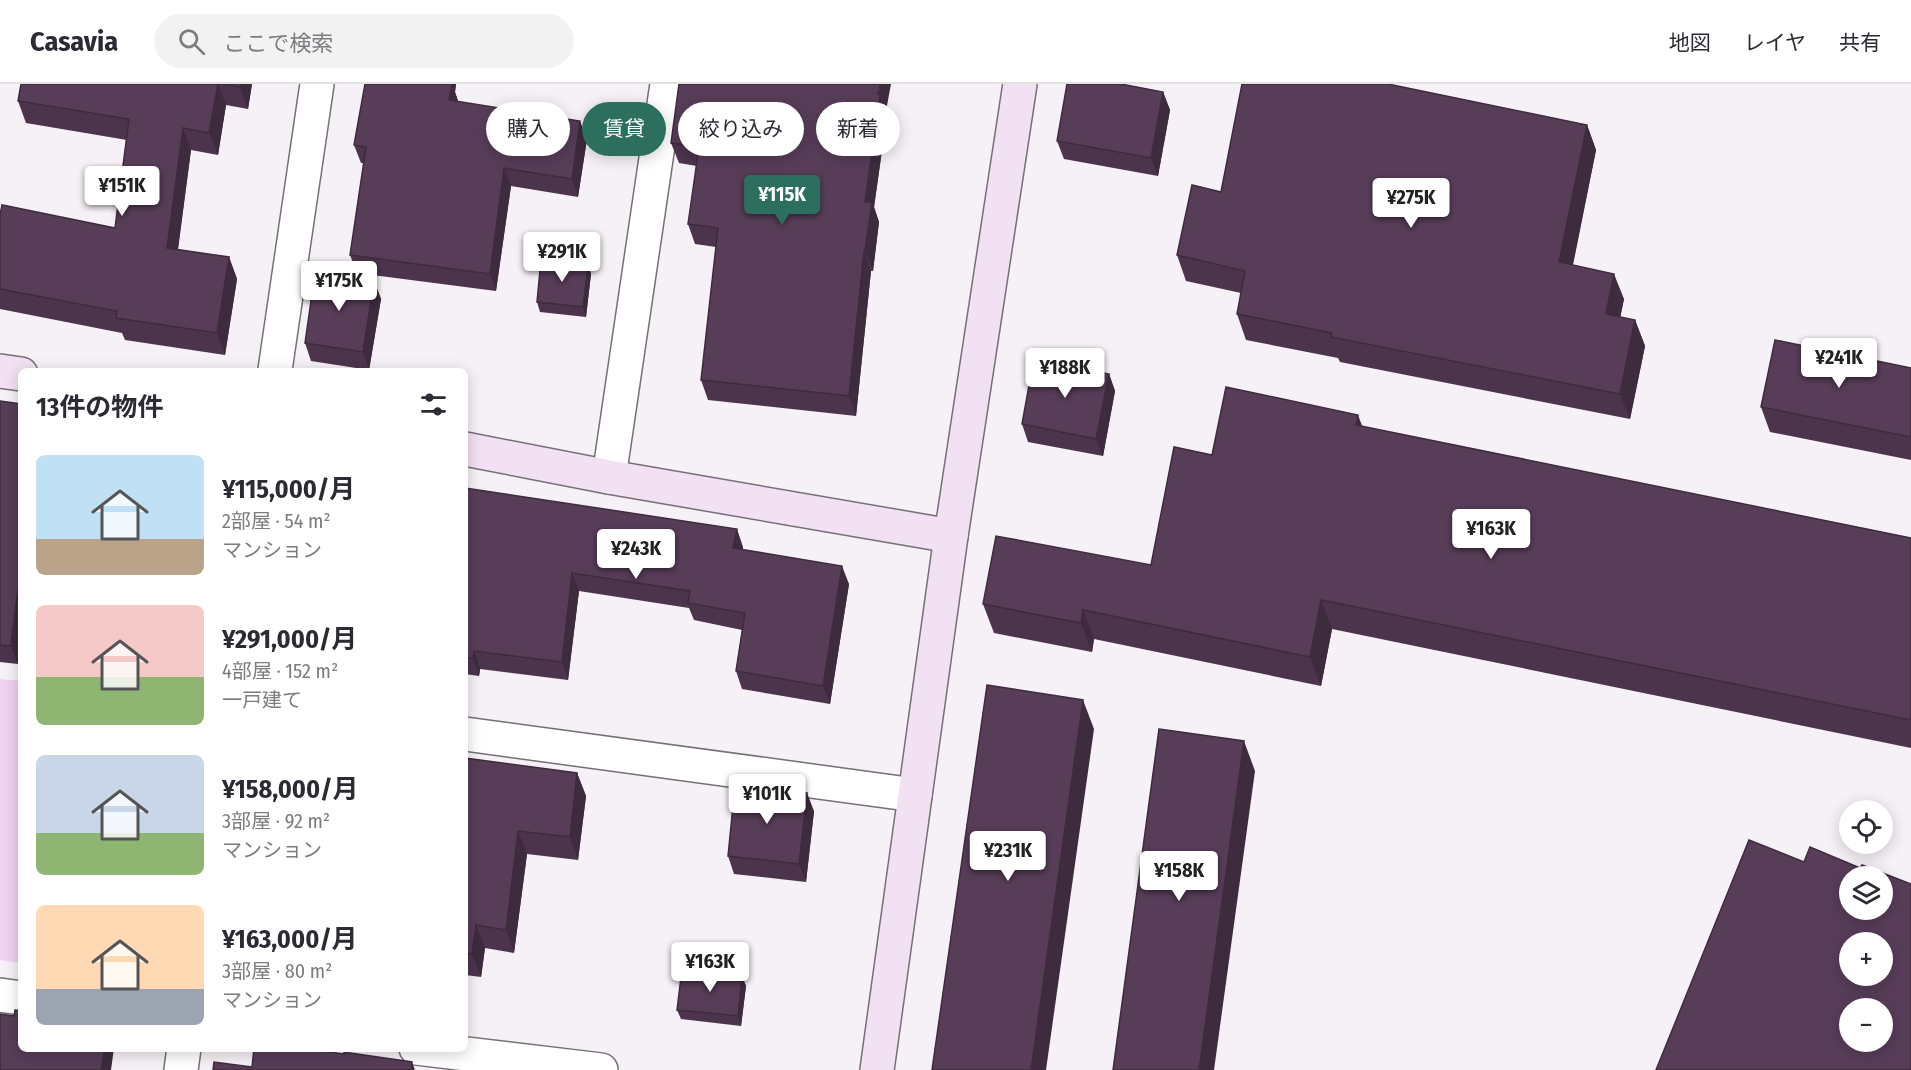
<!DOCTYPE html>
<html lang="ja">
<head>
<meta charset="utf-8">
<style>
	body { margin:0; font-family:"Fira Sans Condensed","Noto Sans JP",sans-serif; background:#f2f2f3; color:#2b2b33; height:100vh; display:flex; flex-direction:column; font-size:22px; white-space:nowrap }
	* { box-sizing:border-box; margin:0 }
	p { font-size:20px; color:#7c7c81 }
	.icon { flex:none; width:33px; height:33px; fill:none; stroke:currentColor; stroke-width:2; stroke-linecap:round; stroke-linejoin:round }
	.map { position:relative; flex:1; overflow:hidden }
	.details { position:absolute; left:18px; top:284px; width:450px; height:684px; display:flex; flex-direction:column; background:#fff; border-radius:9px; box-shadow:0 3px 15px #0003 }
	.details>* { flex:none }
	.guide { position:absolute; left:486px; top:18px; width:570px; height:54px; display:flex; gap:12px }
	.tools { position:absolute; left:1839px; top:716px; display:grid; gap:12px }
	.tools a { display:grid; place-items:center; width:54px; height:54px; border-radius:50%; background:#fff; box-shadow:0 3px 15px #0003; font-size:30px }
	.price { position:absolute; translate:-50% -51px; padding:0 14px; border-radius:6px; background:#fff; color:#222; font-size:20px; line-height:39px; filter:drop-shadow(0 2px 3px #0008) }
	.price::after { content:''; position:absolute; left:50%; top:36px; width:18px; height:14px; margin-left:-9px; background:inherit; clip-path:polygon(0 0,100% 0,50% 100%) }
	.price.current { background:#2c6f5f; color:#fff }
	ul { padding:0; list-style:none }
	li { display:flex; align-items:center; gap:18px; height:150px; padding:0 18px }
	li span { display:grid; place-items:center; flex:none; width:168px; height:120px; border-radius:9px; color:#555 }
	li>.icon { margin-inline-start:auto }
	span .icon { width:72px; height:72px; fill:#fffc; stroke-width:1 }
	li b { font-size:26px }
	h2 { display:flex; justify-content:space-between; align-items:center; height:72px; padding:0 18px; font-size:26px }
	.pill { padding:0 21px; border-radius:27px; background:#fff; box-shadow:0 3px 15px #0003; font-size:21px; line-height:54px }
	.pill.current { background:#2c6f5f; color:#fff }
	header { display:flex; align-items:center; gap:36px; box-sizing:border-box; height:84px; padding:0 30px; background:#fff; border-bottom:2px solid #e1e1e2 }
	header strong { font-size:28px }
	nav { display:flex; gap:33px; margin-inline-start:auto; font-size:21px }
	.search { width:420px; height:54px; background:#f2f2f3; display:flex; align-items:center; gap:15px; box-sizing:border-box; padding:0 21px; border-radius:33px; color:#7c7c81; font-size:22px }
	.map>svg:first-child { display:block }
	.green { fill:#f0d1f1 }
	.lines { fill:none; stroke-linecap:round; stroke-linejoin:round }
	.street-casing { stroke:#757075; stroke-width:36 }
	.secondary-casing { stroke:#757075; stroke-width:36 }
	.street { stroke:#fff; stroke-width:33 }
	.secondary { stroke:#f2e1f3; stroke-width:33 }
	.wall { fill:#4c344d }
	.shaded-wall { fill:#3e2b3e }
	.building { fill:#583d59; stroke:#3e2b3e; stroke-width:1.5; fill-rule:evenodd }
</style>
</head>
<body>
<header>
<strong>Casavia</strong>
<div class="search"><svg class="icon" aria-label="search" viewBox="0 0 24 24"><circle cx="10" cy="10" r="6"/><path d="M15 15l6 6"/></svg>ここで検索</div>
<nav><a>地図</a><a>レイヤ</a><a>共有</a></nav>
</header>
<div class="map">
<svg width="1911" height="986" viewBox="0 0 1911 986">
	<rect width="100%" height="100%" fill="#f6f1f6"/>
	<polygon class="green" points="0,595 21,597 21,879 0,876"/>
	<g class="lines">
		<defs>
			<g id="street">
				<polyline points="275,286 317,0"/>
				<polyline points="609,393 667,0"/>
				<polyline points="465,650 915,711"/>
				<polyline points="0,911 21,914"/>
				<polyline points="416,964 601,986"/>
				<polyline points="181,986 184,964"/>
			</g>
			<g id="secondary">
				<polyline points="0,287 21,290"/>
				<polyline points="465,365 609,393 951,452"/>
				<polyline points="877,986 951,452 1020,0"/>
			</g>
		</defs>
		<use href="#street" class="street-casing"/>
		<use href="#secondary" class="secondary-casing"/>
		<use href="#street" class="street"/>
		<use href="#secondary" class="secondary"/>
	</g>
	<g class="wall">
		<polygon points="21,0 252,0 248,25 226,21 218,71 191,66 178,166 229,173 237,195 225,271 125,256 122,249 0,225 0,131 115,144 127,56 26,39 18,17"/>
		<polygon points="365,0 456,0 455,8 458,17 587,55 578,113 511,102 496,207 357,189 350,171 364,79 361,79 354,61"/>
		<polygon points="1163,8 1170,26 1158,92 1064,75 1057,57"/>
		<polygon points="886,27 887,31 874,123 879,138 873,187 871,187 856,332 708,316 701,296 716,163 695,160 688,140 697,82 679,79 671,59"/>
		<polygon points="1587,41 1596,66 1573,181 1624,215 1620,233 1635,236 1645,262 1630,335 1340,278 1338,274 1246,256 1237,230 1241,209 1186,197 1177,171 1221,108"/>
		<polygon points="588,181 591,190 586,233 540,228 537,218"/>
		<polygon points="374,197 381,215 369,286 311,277 305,259"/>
		<polygon points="1911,284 1911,376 1770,348 1761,323"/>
		<polygon points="1109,290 1115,307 1103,372 1028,358 1022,340"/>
		<polygon points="0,317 21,320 21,550 18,580 0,578"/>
		<polygon points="1363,343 1911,454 1911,664 1332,545 1321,602 1094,555 1092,568 994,549 983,520 1151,481 1212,371"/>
		<polygon points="465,404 743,463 743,466 849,500 830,620 742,605 736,587 742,546 694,536 689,524 579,507 568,596 480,585 479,592 465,590"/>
		<polygon points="465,674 577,689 586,712 578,776 527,770 514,869 485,864 481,893 465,891"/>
		<polygon points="814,727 806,798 734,790 728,772"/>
		<polygon points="742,892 746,902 741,942 681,935 677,926"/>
	</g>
	<g class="shaded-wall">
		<polygon points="218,0 226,21 218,71 209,49"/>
		<polygon points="241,0 252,0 248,25 240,3"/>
		<polygon points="447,0 456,0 455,8 458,17 449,16"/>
		<polygon points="880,0 891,0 886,27 887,31 874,123 879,138 873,187 865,167 865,118"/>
		<polygon points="1163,8 1170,26 1158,92 1151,74"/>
		<polygon points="580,37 587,55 578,113 572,95"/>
		<polygon points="1587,41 1596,66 1568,204 1559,178"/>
		<polygon points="183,44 191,66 175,186 167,164"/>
		<polygon points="504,84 511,102 496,207 490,190"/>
		<polygon points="864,167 871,187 856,332 849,312"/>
		<polygon points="229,173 237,195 225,271 217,249"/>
		<polygon points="588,181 591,190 586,233 583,223"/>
		<polygon points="1614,190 1624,215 1616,255 1606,230"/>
		<polygon points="374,197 381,215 369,286 363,268"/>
		<polygon points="1635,236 1645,262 1630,335 1620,310"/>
		<polygon points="1109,290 1115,307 1103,372 1096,355"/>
		<polygon points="1358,331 1369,360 1356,341"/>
		<polygon points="737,445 743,463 740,482 733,464"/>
		<polygon points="20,481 21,550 18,580 11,562"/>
		<polygon points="842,482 849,500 830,620 823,602"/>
		<polygon points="572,489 579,507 568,596 562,578"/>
		<polygon points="1321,516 1332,545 1321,602 1310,573"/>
		<polygon points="1083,526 1094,555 1092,568 1081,539"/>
		<polygon points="474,567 480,585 479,592 473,574"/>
		<polygon points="1083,616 1094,645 1046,986 1031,986"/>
		<polygon points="1244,657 1255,687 1214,986 1199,986"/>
		<polygon points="577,689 586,712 578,776 570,753"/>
		<polygon points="807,709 814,727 806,798 799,780"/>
		<polygon points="518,747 527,770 514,869 506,846"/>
		<polygon points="476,841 485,864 481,893 472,870"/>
		<polygon points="742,892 746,902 741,942 738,932"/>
		<polygon points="105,964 114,964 111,986 101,986"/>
		<polygon points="412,978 415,986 411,986"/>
	</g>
	<g class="building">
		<polygon points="21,0 218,0 209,49 183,44 167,164 229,173 217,249 116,234 117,227 0,205 0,131 2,121 115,144 129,35 18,17"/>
		<polygon points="222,0 241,0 240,3"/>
		<polygon points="365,0 452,0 449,16 580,37 572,95 504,84 490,190 350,171 366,63 354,61"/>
		<polygon points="679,0 880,0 878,10 880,11 865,118 872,118 865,167 864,167 849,312 701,296 718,144 688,140 699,63 671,59"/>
		<polygon points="1067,0 1121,0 1163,8 1151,74 1057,57"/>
		<polygon points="1242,0 1388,0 1587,41 1559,178 1614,190 1606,230 1635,236 1620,310 1331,253 1332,249 1237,230 1245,187 1177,171 1192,101 1221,108"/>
		<polygon points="541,176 588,181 583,223 537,218"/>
		<polygon points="315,189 374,197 363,268 305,259"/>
		<polygon points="1775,256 1911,284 1911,353 1761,323"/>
		<polygon points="1034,274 1109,290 1096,355 1022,340"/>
		<polygon points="1226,303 1358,331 1356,341 1911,454 1911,636 1321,516 1310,573 1083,526 1081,539 983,520 996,452 1151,481 1174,363 1212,371"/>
		<polygon points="0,317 21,320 21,481 11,562 0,561"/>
		<polygon points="465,404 737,445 733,464 842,482 823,602 736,587 745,529 688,519 690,507 572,489 562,578 474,567 473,574 465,573"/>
		<polygon points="987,601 1083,616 1031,986 932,986"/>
		<polygon points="1159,645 1244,657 1199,986 1113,986"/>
		<polygon points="465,674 577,689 570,753 518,747 506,846 476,841 472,870 465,869"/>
		<polygon points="735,702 807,709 799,780 728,772"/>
		<path d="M1749 756 1804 778 1810 763 1860 784 1862 781 1911 800V986H1656ZM1850 792H1882V825H1850ZM1850 858H1882V891H1850ZM1850 924H1882V957H1850Z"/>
		<polygon points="682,885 742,892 738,932 677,926"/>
		<polygon points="15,926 21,927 21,964 105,964 101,986 0,986 0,930 14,932"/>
		<polygon points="254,964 299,964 344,970 344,968 412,978 411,986 213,986 214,978 252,983"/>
	</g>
</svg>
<div class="tools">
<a><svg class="icon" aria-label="locate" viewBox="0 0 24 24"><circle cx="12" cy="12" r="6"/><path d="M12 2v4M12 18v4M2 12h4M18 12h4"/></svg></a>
<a><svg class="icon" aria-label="layers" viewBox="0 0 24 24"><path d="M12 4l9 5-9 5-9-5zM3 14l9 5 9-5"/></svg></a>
<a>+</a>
<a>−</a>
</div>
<b class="price" style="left:122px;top:133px">¥151K</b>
<b class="price current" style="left:782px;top:142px">¥115K</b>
<b class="price" style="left:1411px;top:145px">¥275K</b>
<b class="price" style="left:562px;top:199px">¥291K</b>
<b class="price" style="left:339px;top:228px">¥175K</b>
<b class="price" style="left:1839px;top:305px">¥241K</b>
<b class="price" style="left:1065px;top:315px">¥188K</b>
<b class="price" style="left:1491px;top:476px">¥163K</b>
<b class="price" style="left:636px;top:496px">¥243K</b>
<b class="price" style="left:767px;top:741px">¥101K</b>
<b class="price" style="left:1008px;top:798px">¥231K</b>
<b class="price" style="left:1179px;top:818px">¥158K</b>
<b class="price" style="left:710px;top:909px">¥163K</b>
<div class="guide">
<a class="pill">購入</a>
<a class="pill current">賃貸</a>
<a class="pill">絞り込み</a>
<a class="pill">新着</a>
</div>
<section class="details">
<h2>13件の物件<svg class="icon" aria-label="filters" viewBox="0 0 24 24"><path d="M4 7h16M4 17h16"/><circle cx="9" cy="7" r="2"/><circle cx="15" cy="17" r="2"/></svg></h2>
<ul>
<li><span style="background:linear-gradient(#bfe0f5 70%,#b9a48a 0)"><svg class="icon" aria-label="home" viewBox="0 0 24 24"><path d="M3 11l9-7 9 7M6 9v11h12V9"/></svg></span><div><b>¥115,000/月</b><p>2部屋 · 54 m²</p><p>マンション</p></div></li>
<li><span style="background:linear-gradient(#f6c9c9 60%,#8fb573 0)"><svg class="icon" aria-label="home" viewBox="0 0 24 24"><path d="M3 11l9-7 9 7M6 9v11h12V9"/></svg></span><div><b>¥291,000/月</b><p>4部屋 · 152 m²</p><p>一戸建て</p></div></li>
<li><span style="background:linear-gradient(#c9d6e8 65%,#8fb573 0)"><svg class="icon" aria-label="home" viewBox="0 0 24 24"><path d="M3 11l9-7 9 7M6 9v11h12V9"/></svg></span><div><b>¥158,000/月</b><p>3部屋 · 92 m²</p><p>マンション</p></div></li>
<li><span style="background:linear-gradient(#ffd9b3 70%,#9aa5b1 0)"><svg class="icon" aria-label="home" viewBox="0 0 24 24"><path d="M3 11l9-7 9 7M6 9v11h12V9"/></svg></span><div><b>¥163,000/月</b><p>3部屋 · 80 m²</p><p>マンション</p></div></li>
</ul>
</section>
</div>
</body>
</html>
